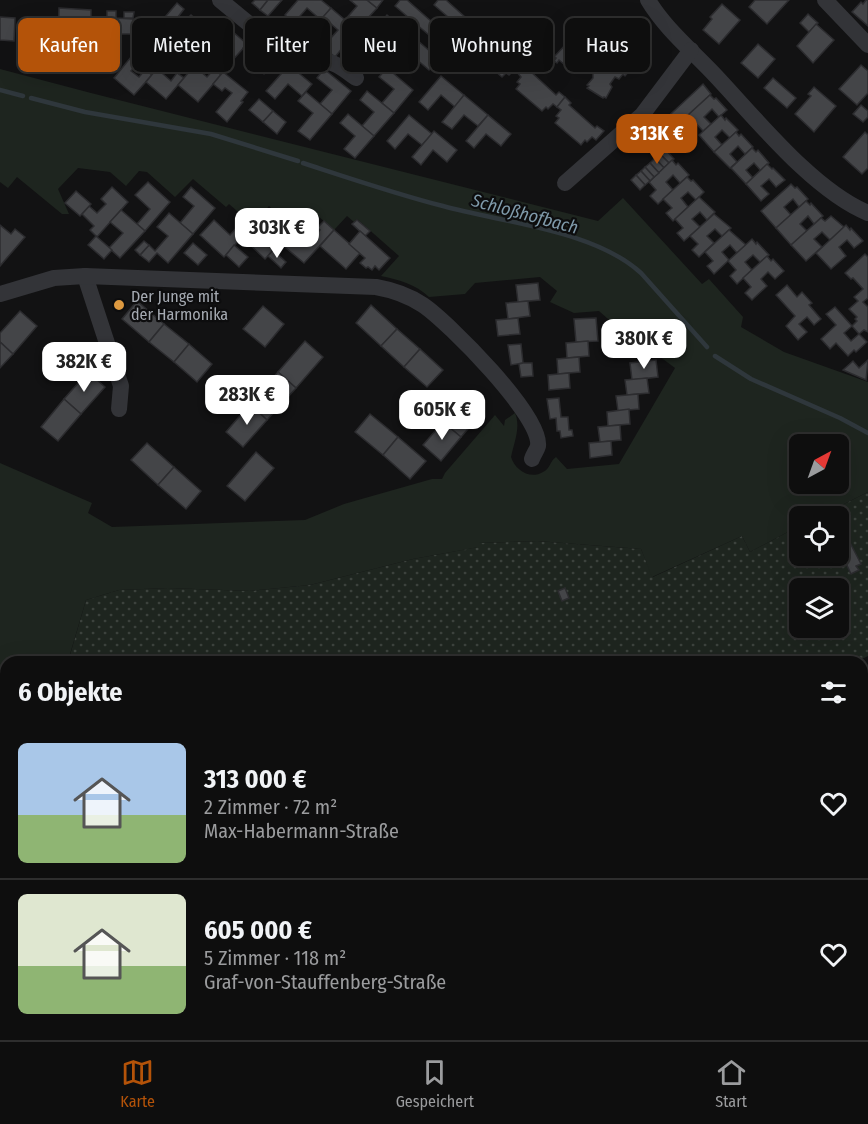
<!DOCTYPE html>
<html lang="de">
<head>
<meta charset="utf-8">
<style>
	body { margin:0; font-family:"Fira Sans Condensed",sans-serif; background:#1c1c1c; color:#f1f3f6; height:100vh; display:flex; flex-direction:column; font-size:22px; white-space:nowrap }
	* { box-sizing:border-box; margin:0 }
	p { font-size:20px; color:#9b9c9e }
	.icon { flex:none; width:33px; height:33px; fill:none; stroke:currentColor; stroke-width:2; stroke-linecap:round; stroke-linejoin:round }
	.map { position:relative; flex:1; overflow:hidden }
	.drawer { position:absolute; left:0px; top:656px; width:868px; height:386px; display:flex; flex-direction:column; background:#0e0e0e; border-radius:18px 18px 0 0; box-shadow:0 6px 24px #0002,0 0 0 2px #2e2e2e }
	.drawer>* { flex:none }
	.banner { position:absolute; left:18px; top:18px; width:832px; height:54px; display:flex; gap:12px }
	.needle { width:39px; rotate:41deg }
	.fabs { position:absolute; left:789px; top:434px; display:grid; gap:12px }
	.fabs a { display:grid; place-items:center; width:60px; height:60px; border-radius:9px; background:#0e0e0e; box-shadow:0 6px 24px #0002,0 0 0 2px #2e2e2e; font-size:30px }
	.price { position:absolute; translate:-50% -51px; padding:0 14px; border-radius:12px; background:#fff; color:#222; font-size:20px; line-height:39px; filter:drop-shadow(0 2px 3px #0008) }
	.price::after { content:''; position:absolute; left:50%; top:36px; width:18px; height:14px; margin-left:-9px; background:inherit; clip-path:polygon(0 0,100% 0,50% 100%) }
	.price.selected { background:#b45309; color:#fff }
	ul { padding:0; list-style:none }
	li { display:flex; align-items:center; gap:18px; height:150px; padding:0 18px }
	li+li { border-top:2px solid #2e2e2e }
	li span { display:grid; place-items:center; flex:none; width:168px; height:120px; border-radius:9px; color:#555 }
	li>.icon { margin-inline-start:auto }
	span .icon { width:72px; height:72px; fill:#fffc; stroke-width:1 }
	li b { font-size:26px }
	h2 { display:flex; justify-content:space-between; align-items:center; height:72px; padding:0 18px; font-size:26px }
	.chip { padding:0 21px; border-radius:9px; background:#0e0e0e; box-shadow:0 6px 24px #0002,0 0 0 2px #2e2e2e; font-size:21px; line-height:54px }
	.chip.selected { background:#b45309; color:#fff }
	.dock { display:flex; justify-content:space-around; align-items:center; height:84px; border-top:2px solid #2e2e2e; background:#0e0e0e; font-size:16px; color:#9b9c9e }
	.dock a { display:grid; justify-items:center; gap:3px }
	.dock .selected { color:#b45309 }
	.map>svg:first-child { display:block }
	.built { fill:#1e1e20 }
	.grass { fill:url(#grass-dots); fill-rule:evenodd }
	.park { fill:#1e251f; fill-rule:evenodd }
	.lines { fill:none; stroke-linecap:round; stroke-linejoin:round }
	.stream { stroke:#2f373c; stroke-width:4.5 }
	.building { fill:#444548; stroke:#2c2c2f; stroke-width:1.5 }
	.street { stroke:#333438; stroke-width:16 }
	.poi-dot { fill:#dd9940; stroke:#0d0d0e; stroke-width:2 }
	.labels { text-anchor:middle; stroke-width:4.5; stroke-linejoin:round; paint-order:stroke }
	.poi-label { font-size:16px; fill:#a5aab2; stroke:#0d0d0e; text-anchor:start }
	.water-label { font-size:18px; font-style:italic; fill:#7f9aaa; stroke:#0d0d0e }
</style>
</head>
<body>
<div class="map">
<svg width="868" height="1040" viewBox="0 0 868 1040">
	<defs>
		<pattern id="grass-dots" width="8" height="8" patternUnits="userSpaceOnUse" patternTransform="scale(1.5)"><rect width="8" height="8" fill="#1e251f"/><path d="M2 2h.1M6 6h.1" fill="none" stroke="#3c423d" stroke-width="1.8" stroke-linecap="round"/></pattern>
	</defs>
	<rect width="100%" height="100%" fill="#121213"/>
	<polygon class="built" points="6,911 6,1035 40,1035 42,1040 0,1040 0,914"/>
	<g class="grass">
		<path d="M868 492V656L858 661 68 662 86 600 119 590 168 588 250 591 310 585 413 559 478 547 479 543 537 541 641 549 653 577 742 536 750 552 799 526 800 555H838V516H820ZM800 588H838V627H800Z"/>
		<polygon points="868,739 868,1040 799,1040 798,1035 862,1035 862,741"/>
	</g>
	<g class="park">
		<path d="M0 69 91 93 598 221 623 198 702 284 709 279 743 317 741 327 784 352 868 382V492L820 516H800L799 526 750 552 742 536 652 577 641 549 537 541 479 543V547L413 559 310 585 250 591 168 588 119 590 86 600 68 661 6 662V911L0 914V463L92 503 88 513 112 527 305 520 344 504 432 479H442L445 473 495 415 504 426 505 420 515 413C521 427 514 443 511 457 515 470 530 480 543 472 550 469 550 461 556 457L567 469 619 464 675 368 655 353 624 357 607 347 617 327 599 311 574 313 550 302 557 291 540 277 475 283 465 294 429 297C415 284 400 280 381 276L399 256 357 219 354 222 347 216 334 230 310 209 293 229 269 206 253 225 229 204 226 207 193 179 175 197 147 172 139 171 126 186 110 172 78 168 58 189 69 214H62L17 177 8 188 0 182ZM800 444H838V483H800Z"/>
		<polygon points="868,670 868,739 863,741 863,673"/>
		<polygon points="40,1035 798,1035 799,1040 42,1040"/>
	</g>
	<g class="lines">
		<g class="stream">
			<polyline points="0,90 23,96"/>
			<polyline points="31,98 85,112 211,134 298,161"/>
			<path d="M303 163C349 178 396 194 443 206 504 223 594 230 641 273L707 347"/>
			<polyline points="715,356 751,379 840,418 868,433"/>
			<polyline points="215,1040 227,1035"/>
		</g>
	</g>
	<g class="building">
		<polygon points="255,0 268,0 260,10 252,3"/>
		<polygon points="268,0 282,0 268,16 260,10"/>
		<polygon points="298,0 321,0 331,8 321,20 307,8 294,23 285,15"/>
		<polygon points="350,0 367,0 377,8 357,30 345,20 357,6"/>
		<polygon points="367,0 383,0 377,8"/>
		<polygon points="400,0 407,0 457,44 450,53 395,6"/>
		<polygon points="438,0 446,0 475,26 468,34 434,5"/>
		<polygon points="755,0 789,0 767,24 749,7"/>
		<polygon points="866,0 868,0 868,26 852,12 861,2 863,4"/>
		<polygon points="177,3 184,9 178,17 184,22 191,15 202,24 189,39 185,35 180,41 160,23"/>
		<polygon points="722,4 740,20 719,44 703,30 712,19 710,17"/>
		<polygon points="59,8 91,10 91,17 107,17 107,11 116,11 116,18 133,19 133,34 115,34 115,41 90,40 89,45 58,44"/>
		<polygon points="331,8 357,30 335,57 323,47 338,30 323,17"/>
		<polygon points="124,12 134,12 133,18 124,18"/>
		<polygon points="808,14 818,23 809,32 800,23"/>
		<polygon points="387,15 410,34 400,45 386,33 373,48 365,41"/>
		<polygon points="0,17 15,18 14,41 0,40"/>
		<polygon points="512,17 524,27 525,41 520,41 515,46 513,44 506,52 517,61 519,58 525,63 517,72 514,70 509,75 506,73 502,77 477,55 480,51 478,49 483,43 478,39 486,30 496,43 505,32 502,30"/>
		<polygon points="202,24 212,32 201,45 191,37"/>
		<polygon points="816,24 834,40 813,63 797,46"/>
		<polygon points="226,26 247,44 231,62 211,45"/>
		<polygon points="579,30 582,33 580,34 591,43 585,50 587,51 571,70 559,60 557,63 554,61 556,58 554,57"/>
		<polygon points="410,34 439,59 429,70 409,53 397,68 391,63 401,51 398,48"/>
		<polygon points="251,39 276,59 264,74 259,69 257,72 245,62 249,57 247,55 249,52 243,48"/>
		<polygon points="758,44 775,59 758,78 741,63"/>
		<polygon points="587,51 601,63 606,62 612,55 615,56 616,54 624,61 623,63 628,68 627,70 629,71 625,76 623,74 619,79 615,77 610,84 612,87 606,98 604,97 603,98 587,88 589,86 587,85 593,78 593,71 580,60"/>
		<polygon points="131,57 138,63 131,71 139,77 145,70 152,75 134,95 114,78"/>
		<polygon points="163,61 169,66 163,74 171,81 177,73 184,78 166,99 146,82"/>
		<polygon points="525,63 532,69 530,71 556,95 559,92 565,97 557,107 553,104 548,109 546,107 542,111 516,89 520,84 517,82 521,77 517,72"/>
		<polygon points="289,65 312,84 302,96 288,84 275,99 266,91"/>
		<polygon points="861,65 868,71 868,93 857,105 839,89"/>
		<polygon points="194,66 207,77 214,69 221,75 198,102 178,85"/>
		<polygon points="387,68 413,90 394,113 382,103 394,89 379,77"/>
		<polygon points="324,69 351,91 332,114 320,104 332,90 317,78"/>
		<polygon points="223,72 248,92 241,101 243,102 227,122 216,112 232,93 225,88 222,91 213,84"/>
		<polygon points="441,76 464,95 455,107 441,95 428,110 419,102"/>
		<polygon points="773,78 796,98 787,108 764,88"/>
		<polygon points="703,84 711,94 668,134 659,125"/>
		<polygon points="814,87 836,106 814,132 795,114 811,96 808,94"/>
		<polygon points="367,91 394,113 374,136 362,126 374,112 360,100"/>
		<polygon points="306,92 332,114 310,140 298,131 313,113 298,101"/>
		<polygon points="464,95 488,115 478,126 464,115 452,129 442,122"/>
		<polygon points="710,95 714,99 716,98 727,110 719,117 712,109 704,117 711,124 703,131 688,115"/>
		<polygon points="565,97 571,103 569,105 595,128 597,126 604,131 596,140 592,137 587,142 585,140 581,145 555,123 559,118 556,116 561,110 557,107"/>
		<polygon points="259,99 273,111 263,122 249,110"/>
		<polygon points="861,105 868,111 868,117 863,122 853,114"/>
		<polygon points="273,111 286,122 277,134 263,122"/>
		<polygon points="348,114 374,136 355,158 344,149 355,136 340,123"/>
		<polygon points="409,115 432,134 422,145 408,134 395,149 387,141"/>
		<polygon points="488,115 511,134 501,146 486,134 474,148 466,141"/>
		<polygon points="721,115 725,120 726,118 738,130 730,138 722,130 715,137 722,145 714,152 699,135"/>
		<polygon points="434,131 457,150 447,162 433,150 421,165 412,157"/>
		<polygon points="736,132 739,136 741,134 753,147 745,154 738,146 730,154 737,162 730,168 714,152"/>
		<polygon points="865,132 868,135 868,168 862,174 843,157"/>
		<polygon points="752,148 756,152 758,150 769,163 761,171 754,163 746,170 753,178 746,184 731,168"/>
		<polygon points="665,149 674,159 669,163 660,154"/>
		<polygon points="660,154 669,163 664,168 655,158"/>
		<polygon points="655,158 664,168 659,173 650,163"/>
		<polygon points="672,160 676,165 678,163 689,175 680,183 673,175 666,182 673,190 658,204 650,196 656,190 649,182"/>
		<polygon points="650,163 659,173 654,177 645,167"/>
		<polygon points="767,164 772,169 773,168 785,180 776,187 769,179 761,186 769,194 761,201 746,184"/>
		<polygon points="645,167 654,177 650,181 641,171"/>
		<polygon points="641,171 650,181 645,185 636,175"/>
		<polygon points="636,175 645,185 640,190 631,180"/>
		<polygon points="687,177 691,181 693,180 704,192 696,200 688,192 681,198 688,207 673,221 666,213 672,208 663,199"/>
		<polygon points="148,182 170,202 145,231 137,224 150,209 135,195"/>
		<polygon points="791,184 795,188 797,187 808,199 799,207 793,199 784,207 791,215 776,228 761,211"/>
		<polygon points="112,187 128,202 97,237 90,230 94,226 82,214 89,206 97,213 106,204 101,199"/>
		<polygon points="191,187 215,208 193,234 180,223 194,206 183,197"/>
		<polygon points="76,191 91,204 80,216 65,203"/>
		<polygon points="699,197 715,212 707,220 700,212 692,219 700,227 684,241 677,233 683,228 675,219"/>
		<polygon points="806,201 810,205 811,203 823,216 814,224 808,216 800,224 807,231 791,245 776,228"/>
		<polygon points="121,210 145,231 120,258 109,248 123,233 110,222"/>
		<polygon points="169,213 193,234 168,263 157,253 149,262 140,255 149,245 155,251 168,236 157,227"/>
		<polygon points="714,214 731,228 722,236 715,229 707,236 714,243 699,257 692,250 698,244 690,236"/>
		<polygon points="242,216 253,225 224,257 200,235 214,220 230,235 239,225 236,222"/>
		<polygon points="831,216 844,227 830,240 822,232 814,239 822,247 806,261 791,245 821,218 825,221"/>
		<polygon points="283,220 293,229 265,259 242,237 256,221 273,237 280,228 278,226"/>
		<polygon points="357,220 370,231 365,236 352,224"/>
		<polygon points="324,221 334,230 304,263 280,243 295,226 311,240 320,230 317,228"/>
		<polygon points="0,225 11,234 15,229 25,237 0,266"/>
		<polygon points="846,225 850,230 851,228 863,241 854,248 847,240 839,247 846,256 831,269 816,253"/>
		<polygon points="334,230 360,253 346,269 320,246"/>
		<polygon points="729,230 746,245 737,253 730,245 722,252 729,260 714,274 707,266 713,261 705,252"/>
		<polygon points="360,231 390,258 379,270 375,266 372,270 368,267 366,268 360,263 365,258 349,244"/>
		<polygon points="96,236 112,250 104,259 88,245"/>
		<polygon points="752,239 756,244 757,242 769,255 760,262 753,255 745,262 752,270 737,284 730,276 736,270 728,261"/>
		<polygon points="144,241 149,245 140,255 135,250"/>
		<polygon points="193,243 207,255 198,265 184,253"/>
		<polygon points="234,245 248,257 239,267 226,255"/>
		<polygon points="273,250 286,262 281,268 268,256"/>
		<polygon points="865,254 868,257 868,298 863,302 868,307 868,332 864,330 859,334 852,326 857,321 855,319 857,317 849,309 858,301 854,297 863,289 853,278 851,279 845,273"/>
		<polygon points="767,256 771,261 773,259 784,271 775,279 768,272 761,279 767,286 752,300 745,293 751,287 743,278"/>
		<polygon points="538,283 540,300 518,302 516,285"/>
		<polygon points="787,285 797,297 802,292 812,303 809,305 821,319 814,325 807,317 799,324 807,332 798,340 786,326 795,316 776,295"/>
		<polygon points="137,301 164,324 149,342 122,319"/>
		<polygon points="528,301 530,316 508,319 506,303"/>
		<polygon points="371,305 397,329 381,346 356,323"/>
		<polygon points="263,306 284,324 265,347 243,329"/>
		<polygon points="835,307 852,326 844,333 851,341 859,334 867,342 856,352 854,350 848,356 836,343 830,349 821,339 836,325 826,314"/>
		<polygon points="20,311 37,326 13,354 0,342 0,333"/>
		<polygon points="518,318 520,334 498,336 496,320"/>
		<polygon points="596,318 598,341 576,342 574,319"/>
		<polygon points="164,324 189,344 174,362 149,342"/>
		<polygon points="397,329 420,349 404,367 381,346"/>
		<polygon points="305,341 323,357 296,388 278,372"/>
		<polygon points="588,341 589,356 567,358 566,343"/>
		<polygon points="0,342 13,354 0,368"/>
		<polygon points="189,344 212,364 197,382 174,362"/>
		<polygon points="521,344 523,363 511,365 508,345"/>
		<polygon points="420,349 443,370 427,387 404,367"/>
		<polygon points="579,357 580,372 558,374 557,359"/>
		<polygon points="656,360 658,377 632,380 630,363"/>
		<polygon points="868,360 866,380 843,370 853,361 859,368"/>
		<polygon points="523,363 532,363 533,376 521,377 519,364"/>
		<polygon points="88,372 105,387 81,414 64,399"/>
		<polygon points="278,372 296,388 267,420 250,404"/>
		<polygon points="569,373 570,388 549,390 548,375"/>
		<polygon points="647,378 649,393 627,395 625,380"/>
		<polygon points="638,394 639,409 618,411 616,396"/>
		<polygon points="559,398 561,417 568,417 569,430 572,430 573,436 561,438 560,431 557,431 556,418 550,419 547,399"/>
		<polygon points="64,399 81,414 58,441 41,427"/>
		<polygon points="462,400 480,415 461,437 443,422"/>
		<polygon points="250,404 267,420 243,447 226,432"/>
		<polygon points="629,409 630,424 608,426 607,412"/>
		<polygon points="370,414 398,437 383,455 355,432"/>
		<polygon points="443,422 461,437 441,461 423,445"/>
		<polygon points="620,425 621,440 600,442 598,427"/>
		<polygon points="398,437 426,461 410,479 383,455"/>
		<polygon points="611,441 612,455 590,458 589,443"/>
		<polygon points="147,443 174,467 158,485 131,460"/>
		<polygon points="256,452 274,468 245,501 227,486"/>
		<polygon points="174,467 201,491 186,509 158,485"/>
		<polygon points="844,531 861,564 856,566 859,570 851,574 838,546 838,533"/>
		<polygon points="565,588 569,598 562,601 558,591"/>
		<polygon points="646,655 649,662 629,661"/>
		<polygon points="0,952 6,964 6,969 0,972"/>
	</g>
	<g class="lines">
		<g class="street">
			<path d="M220 0 288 56C305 65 304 58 321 60 334 61 346 71 356 78"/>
			<path d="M648 0C664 27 690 49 712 72 754 116 812 190 868 213"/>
			<polyline points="825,0 868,45"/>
			<polyline points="565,183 642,115 691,50"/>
			<polyline points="85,276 121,386 119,409"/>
			<path d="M0 294 54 278 85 276 376 287C393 290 408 295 423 305 448 322 542 416 538 446 537 450 533 455 532 459"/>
		</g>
	</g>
	<circle class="poi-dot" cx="119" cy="305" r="6"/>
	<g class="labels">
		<g class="poi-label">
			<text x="131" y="302">Der Junge mit<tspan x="131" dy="18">der Harmonika</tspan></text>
		</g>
		<g class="water-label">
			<text transform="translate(525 214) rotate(15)" y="6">Schloßhofbach</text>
		</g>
	</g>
</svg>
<div class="fabs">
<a><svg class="needle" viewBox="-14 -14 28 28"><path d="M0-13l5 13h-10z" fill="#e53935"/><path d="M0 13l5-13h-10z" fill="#9b9c9e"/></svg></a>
<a><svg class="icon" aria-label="locate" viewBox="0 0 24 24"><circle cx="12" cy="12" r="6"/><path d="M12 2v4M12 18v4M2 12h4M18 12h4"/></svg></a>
<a><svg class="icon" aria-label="layers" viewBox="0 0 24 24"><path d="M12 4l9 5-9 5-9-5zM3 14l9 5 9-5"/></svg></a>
</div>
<b class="price selected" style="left:657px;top:165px">313K €</b>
<b class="price" style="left:277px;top:259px">303K €</b>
<b class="price" style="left:644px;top:370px">380K €</b>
<b class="price" style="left:84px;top:393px">382K €</b>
<b class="price" style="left:247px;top:426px">283K €</b>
<b class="price" style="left:442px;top:441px">605K €</b>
<div class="banner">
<a class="chip selected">Kaufen</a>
<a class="chip">Mieten</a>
<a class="chip">Filter</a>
<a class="chip">Neu</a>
<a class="chip">Wohnung</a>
<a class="chip">Haus</a>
</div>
<section class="drawer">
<h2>6 Objekte<svg class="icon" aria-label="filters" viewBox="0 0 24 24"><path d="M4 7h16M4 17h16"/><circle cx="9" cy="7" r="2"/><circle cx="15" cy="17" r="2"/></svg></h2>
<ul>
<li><span style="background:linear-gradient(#a9c7e8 60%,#8fb573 0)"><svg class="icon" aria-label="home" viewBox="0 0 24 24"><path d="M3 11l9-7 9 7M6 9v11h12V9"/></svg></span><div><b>313 000 €</b><p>2 Zimmer · 72 m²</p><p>Max-Habermann-Straße</p></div><svg class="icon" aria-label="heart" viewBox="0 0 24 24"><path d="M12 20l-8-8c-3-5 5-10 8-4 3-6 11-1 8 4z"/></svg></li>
<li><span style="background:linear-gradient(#dfe7d0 60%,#8fb573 0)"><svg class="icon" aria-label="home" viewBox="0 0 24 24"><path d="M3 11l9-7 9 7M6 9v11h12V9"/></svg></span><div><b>605 000 €</b><p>5 Zimmer · 118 m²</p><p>Graf-von-Stauffenberg-Straße</p></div><svg class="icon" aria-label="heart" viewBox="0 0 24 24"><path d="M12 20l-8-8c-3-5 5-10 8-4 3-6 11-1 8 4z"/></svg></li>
</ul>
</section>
</div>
<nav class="dock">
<a class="selected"><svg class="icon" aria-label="map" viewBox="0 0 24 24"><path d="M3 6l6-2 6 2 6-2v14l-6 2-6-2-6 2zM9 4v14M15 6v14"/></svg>Karte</a>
<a><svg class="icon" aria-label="saved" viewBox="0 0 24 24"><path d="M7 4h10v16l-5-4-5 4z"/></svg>Gespeichert</a>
<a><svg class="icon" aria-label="home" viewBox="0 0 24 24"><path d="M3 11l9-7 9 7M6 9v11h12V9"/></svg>Start</a>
</nav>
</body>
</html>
